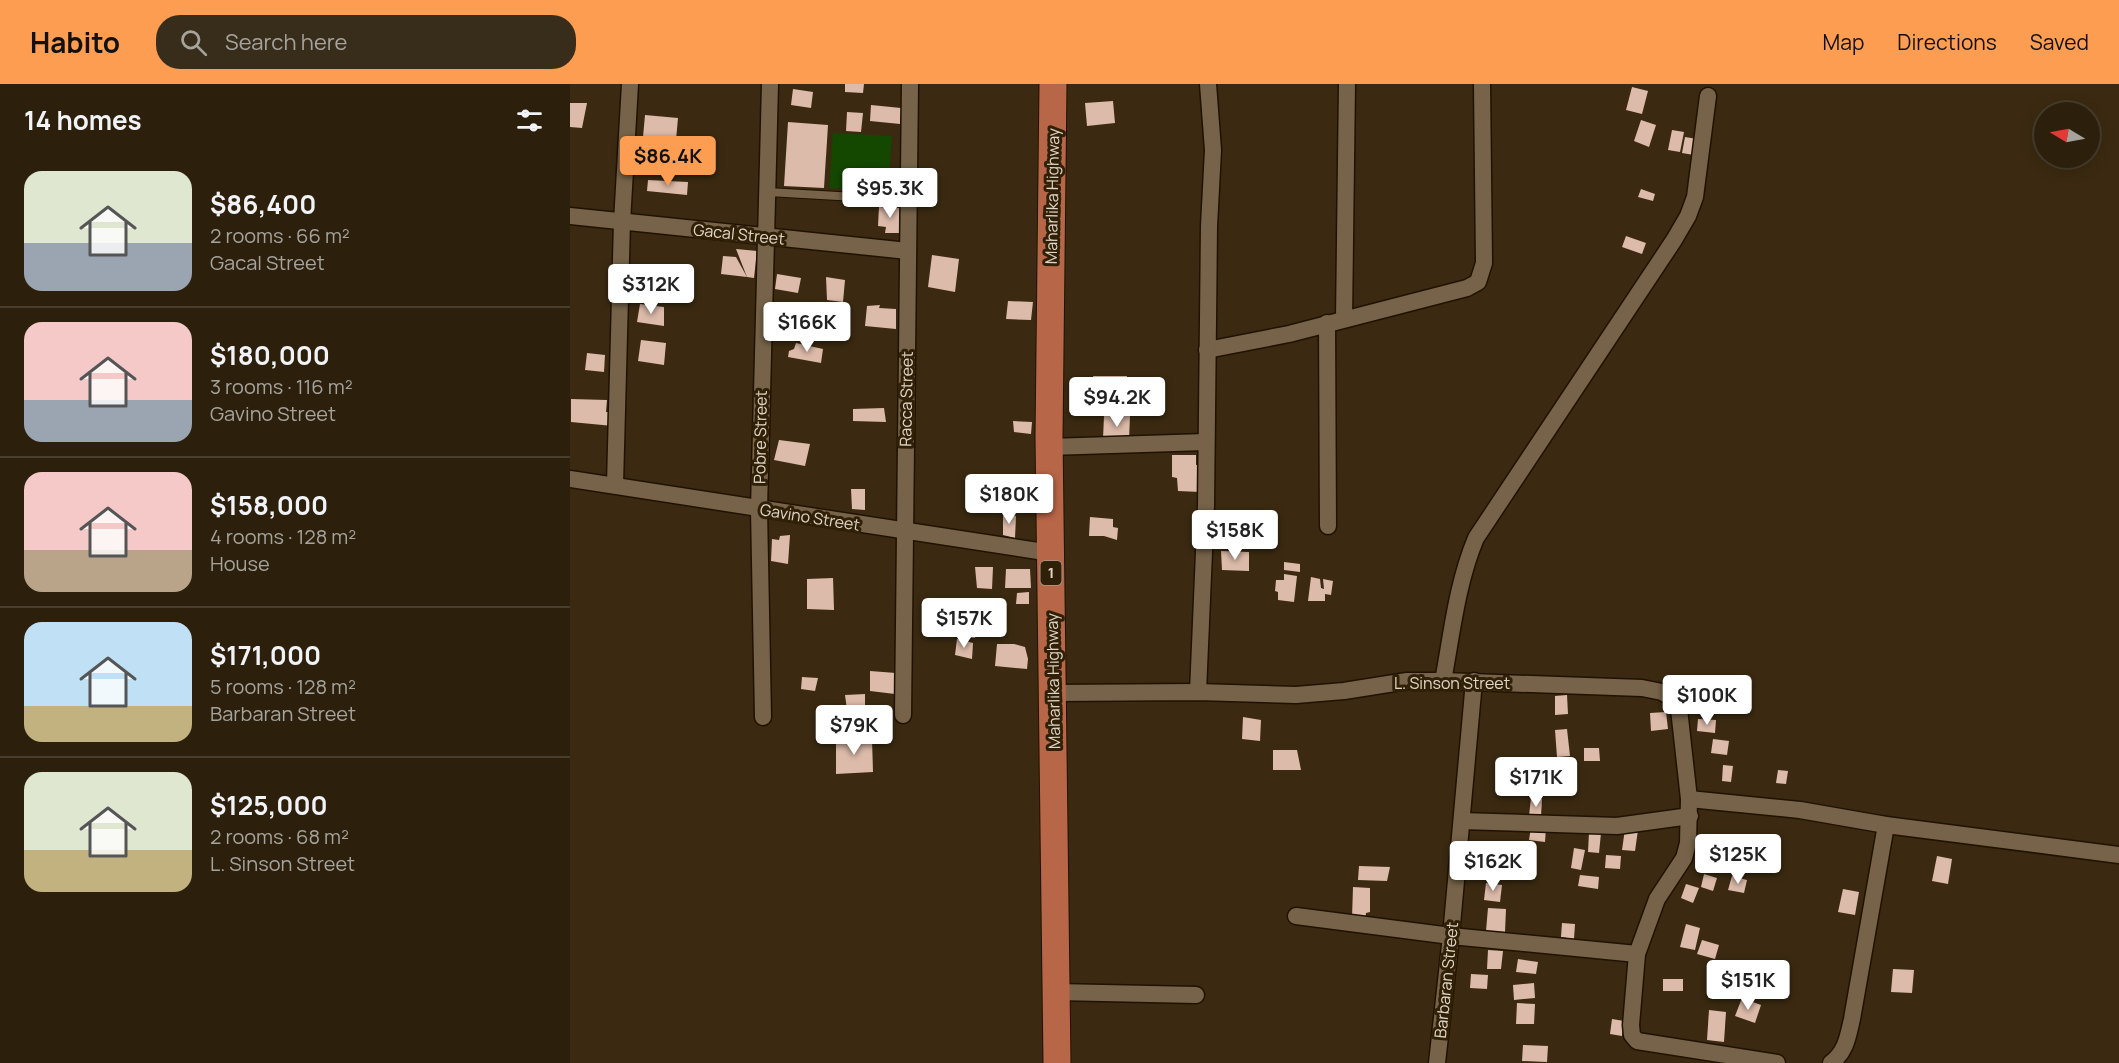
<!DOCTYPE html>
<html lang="en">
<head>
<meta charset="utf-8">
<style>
	body { margin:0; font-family:Manrope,sans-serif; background:#382d1b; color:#f1f3f6; height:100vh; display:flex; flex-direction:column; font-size:22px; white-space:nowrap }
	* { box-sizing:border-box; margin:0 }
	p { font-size:20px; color:#a6a39d }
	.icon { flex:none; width:33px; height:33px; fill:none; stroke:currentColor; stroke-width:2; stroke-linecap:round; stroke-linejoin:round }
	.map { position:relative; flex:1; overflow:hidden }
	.panel { display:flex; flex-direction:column; background:#2c200d; width:570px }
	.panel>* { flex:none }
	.needle { width:39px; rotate:280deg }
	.buttons { position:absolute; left:1464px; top:18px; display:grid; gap:12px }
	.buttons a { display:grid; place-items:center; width:66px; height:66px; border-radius:50%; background:#2c200d; box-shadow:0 3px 15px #0003,0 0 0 2px #483e2e; font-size:30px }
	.price { position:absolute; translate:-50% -51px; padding:0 14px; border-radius:6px; background:#fff; color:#222; font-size:20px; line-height:39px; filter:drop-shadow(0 2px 3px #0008) }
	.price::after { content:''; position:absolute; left:50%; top:36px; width:18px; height:14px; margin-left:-9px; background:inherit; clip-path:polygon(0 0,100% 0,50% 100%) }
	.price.current { background:#fc9d52; color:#111 }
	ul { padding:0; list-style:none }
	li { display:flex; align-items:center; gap:18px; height:150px; padding:0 24px }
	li+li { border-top:2px solid #483e2e }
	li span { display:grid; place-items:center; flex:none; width:168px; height:120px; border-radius:18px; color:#555 }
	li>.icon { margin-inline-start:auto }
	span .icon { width:72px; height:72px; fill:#fffc; stroke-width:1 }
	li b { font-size:26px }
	h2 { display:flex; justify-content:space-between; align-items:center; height:72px; padding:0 24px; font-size:26px }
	header { display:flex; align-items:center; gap:36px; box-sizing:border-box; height:84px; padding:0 30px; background:#fc9d52; color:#111 }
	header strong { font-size:28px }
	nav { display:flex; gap:33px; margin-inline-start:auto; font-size:21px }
	.search { width:420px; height:54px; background:#382d1b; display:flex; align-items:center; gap:15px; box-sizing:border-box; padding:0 21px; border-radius:24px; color:#a6a39d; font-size:22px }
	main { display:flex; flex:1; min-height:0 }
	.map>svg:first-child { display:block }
	.green { fill:#144700 }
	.building { fill:#dba }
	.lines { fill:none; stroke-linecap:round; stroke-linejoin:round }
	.service-casing { stroke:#211200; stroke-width:10 }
	.minor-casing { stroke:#211200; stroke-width:19 }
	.trunk-casing { stroke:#211200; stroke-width:29 }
	.service { stroke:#766349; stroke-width:8 }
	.minor { stroke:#766349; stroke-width:16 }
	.trunk { stroke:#b86648; stroke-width:27 }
	.labels { text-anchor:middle; stroke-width:6; stroke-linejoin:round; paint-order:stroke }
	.shield { fill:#302007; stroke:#ab9f8d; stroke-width:1.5 }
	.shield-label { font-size:15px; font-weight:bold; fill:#e0d5c6 }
	.street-label { font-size:16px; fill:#e0d5c6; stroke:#302007 }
</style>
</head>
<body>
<header>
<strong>Habito</strong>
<div class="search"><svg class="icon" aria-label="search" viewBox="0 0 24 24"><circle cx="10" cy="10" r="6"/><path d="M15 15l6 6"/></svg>Search here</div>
<nav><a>Map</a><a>Directions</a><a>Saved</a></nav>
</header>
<main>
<section class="panel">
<h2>14 homes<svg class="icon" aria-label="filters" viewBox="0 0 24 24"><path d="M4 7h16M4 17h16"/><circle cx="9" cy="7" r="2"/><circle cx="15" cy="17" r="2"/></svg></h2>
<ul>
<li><span style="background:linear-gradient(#dfe7d0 60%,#9aa5b1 0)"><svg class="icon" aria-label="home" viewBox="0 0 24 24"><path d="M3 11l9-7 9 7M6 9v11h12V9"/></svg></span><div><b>$86,400</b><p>2 rooms · 66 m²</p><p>Gacal Street</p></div></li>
<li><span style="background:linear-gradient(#f6c9c9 65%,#9aa5b1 0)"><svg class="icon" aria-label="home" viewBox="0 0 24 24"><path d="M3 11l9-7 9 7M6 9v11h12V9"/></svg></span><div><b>$180,000</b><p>3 rooms · 116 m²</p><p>Gavino Street</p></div></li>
<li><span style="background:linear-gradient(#f6c9c9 65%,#b9a48a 0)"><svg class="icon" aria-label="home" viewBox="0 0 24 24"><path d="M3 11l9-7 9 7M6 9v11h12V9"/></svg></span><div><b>$158,000</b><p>4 rooms · 128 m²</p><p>House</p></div></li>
<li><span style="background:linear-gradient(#bfe0f5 70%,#c2b280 0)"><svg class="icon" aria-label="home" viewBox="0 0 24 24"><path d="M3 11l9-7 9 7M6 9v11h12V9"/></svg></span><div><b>$171,000</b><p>5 rooms · 128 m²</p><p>Barbaran Street</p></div></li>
<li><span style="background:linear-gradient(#dfe7d0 65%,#c2b280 0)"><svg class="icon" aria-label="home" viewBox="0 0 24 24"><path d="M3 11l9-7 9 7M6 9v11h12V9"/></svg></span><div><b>$125,000</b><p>2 rooms · 68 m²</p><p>L. Sinson Street</p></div></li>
</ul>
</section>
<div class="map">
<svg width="1549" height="979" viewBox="0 0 1549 979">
	<rect width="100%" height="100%" fill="#3b2a11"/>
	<polygon class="green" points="263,49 322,52 318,107 259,104"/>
	<g class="building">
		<polygon points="275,0 294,0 293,9 275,8"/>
		<polygon points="1062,3 1078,7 1072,30 1056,26"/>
		<polygon points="223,5 243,8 241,24 221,21"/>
		<polygon points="543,17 545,39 517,42 515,19"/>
		<polygon points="0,19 17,19 12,44 0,43"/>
		<polygon points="301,21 331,24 330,40 300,37"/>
		<polygon points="277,28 293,29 291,48 276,47"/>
		<polygon points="75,31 108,34 106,56 73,53"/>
		<polygon points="1071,36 1086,41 1079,63 1064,57"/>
		<polygon points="218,38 258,41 254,104 214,102"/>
		<polygon points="1102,46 1114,48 1110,68 1098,66"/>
		<polygon points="1115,53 1127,55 1124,71 1112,69"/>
		<polygon points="319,90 329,91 328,107 319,107"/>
		<polygon points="78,96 118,98 117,111 77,107"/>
		<polygon points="1071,105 1085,110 1083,117 1068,113"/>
		<polygon points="309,123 330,124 329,149 315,149 316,143 308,142"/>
		<polygon points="1056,152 1076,159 1072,170 1052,163"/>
		<polygon points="166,165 187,167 184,194 177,193"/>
		<polygon points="362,171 389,175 385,208 358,203"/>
		<polygon points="153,172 166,173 177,193 151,190"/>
		<polygon points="207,190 231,194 228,209 205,205"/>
		<polygon points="256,193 275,196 273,218 257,216"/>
		<polygon points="438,217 463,218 461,236 436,235"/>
		<polygon points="70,220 94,223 94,242 67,238"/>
		<polygon points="310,221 309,224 326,225 326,245 295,242 297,222"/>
		<polygon points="71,256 96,259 94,281 68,277"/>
		<polygon points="226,259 253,265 251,279 218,273 219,267 224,265"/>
		<polygon points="17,269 35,271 34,288 15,286"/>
		<polygon points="523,292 557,292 557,313 525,313"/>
		<polygon points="1,315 37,316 36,328 43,328 43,342 1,338"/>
		<polygon points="314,324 316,338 283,337 283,325"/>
		<polygon points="534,332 560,332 559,356 533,355"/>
		<polygon points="443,337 462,338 461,350 444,348"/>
		<polygon points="209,356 240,360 235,382 204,376"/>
		<polygon points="602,371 626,371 626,381 631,380 630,408 608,407 607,394 602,393"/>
		<polygon points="281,405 295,405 295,426 282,425"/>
		<polygon points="433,429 446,432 445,454 433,451"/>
		<polygon points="520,433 543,435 543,443 548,444 547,456 534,452 519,452"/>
		<polygon points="220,451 218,480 201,477 202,455 209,456 210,452"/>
		<polygon points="651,467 679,468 679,487 652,486"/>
		<polygon points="714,478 730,480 730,488 714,486"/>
		<polygon points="405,483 423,483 422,505 407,504"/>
		<polygon points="436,485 460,485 461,504 435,504"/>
		<polygon points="714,490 727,492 724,518 708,516 708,508 705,507 706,496 714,496"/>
		<polygon points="741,493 750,495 751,504 754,505 753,495 763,497 761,511 755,510 755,517 738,517"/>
		<polygon points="263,494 264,526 237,525 237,495"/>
		<polygon points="459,508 459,520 446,520 447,509"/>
		<polygon points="397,533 407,535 405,554 395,553"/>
		<polygon points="387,555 403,559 402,575 385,571"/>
		<polygon points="427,560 444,560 455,563 458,575 457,585 425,582"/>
		<polygon points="300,587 326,589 325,610 300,607"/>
		<polygon points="232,593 248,594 245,607 231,605"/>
		<polygon points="295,610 295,627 277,626 275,611"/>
		<polygon points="997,611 998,630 985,631 985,612"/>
		<polygon points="1096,628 1098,645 1081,647 1080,629"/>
		<polygon points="673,633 691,636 690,657 672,655"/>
		<polygon points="1128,635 1146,636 1145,649 1127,647"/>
		<polygon points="997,645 1000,672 987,673 985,646"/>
		<polygon points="302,655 303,688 266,690 266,656"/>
		<polygon points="1143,655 1159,657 1157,671 1141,669"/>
		<polygon points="1014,664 1029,664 1030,677 1014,677"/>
		<polygon points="703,666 727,666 731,686 703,686"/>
		<polygon points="1153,681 1163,682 1161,698 1152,697"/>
		<polygon points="1208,686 1218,687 1216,700 1206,699"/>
		<polygon points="961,714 972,715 971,733 959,732"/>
		<polygon points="961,743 976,744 975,758 959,756"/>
		<polygon points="1055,745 1068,746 1065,767 1052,766"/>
		<polygon points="1019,748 1031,749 1029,769 1018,768"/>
		<polygon points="1004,764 1015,766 1011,786 1001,784"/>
		<polygon points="1036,771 1051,772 1050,785 1035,784"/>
		<polygon points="1367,772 1382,775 1378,800 1362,797"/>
		<polygon points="789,782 820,783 817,797 788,796"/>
		<polygon points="1134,790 1147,794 1143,807 1131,803"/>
		<polygon points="1010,791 1029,793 1028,805 1008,802"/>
		<polygon points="1162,792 1177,796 1174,809 1158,806"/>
		<polygon points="916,799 932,801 930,818 914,816"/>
		<polygon points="1116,800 1129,804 1123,819 1111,814"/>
		<polygon points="783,803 800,804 800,828 796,829 795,837 782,834"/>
		<polygon points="1273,805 1289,808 1285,831 1268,828"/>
		<polygon points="918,824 936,825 935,848 916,847"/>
		<polygon points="992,839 1005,840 1004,855 991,853"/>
		<polygon points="1116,840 1130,844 1125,866 1110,863"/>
		<polygon points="1132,856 1149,861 1145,875 1127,870"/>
		<polygon points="918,866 933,867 931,885 917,885"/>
		<polygon points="948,875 968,878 966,890 946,888"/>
		<polygon points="1323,885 1344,886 1342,909 1321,908"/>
		<polygon points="901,890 918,891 917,905 900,904"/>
		<rect x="1093" y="895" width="20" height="12"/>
		<polygon points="964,899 965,914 944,916 943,901"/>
		<polygon points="1172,914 1191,921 1185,939 1165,932"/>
		<polygon points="947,919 965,920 964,940 946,940"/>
		<polygon points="1139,926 1156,928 1154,958 1137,956"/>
		<polygon points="1042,935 1054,937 1052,952 1040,950"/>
		<polygon points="953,961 978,962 977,978 952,977"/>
	</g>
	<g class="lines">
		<defs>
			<polyline id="service" points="198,108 338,116"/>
			<g id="minor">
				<polyline points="0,132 338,167"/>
				<polyline points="774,235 777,0"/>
				<polyline points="757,239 758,442"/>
				<polyline points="637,266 719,250 897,204 908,198 914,179 912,0"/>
				<polyline points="479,363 636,358"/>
				<polyline points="0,395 481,469"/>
				<polyline points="45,401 52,138 60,0"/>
				<path d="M873 597C882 549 887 499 906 454L1104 156 1118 132 1125 113 1138 12"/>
				<polyline points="628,608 636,421 639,142 643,66 638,0"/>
				<polyline points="484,609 628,608 726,611 774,607 837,597 873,597 1072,604 1092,608 1106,616 1109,625 1119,715 1118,759 1114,774 1087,815 1067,870 881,852 726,832"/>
				<polyline points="333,631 340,0"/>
				<polyline points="193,633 189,425 200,0"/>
				<polyline points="1119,715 1230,726 1316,741 1549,771"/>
				<polyline points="892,737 1047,742 1120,732"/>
				<polyline points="1067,870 1061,941 1062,951 1067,957 1207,979"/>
				<polyline points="486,908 626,911"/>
				<polyline points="867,979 881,852 904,597"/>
				<path d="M1261 979C1276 968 1278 952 1282 935L1316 741"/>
			</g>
			<polyline id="trunk" points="483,0 479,353 487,979"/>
		</defs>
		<use href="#service" class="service-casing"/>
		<use href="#minor" class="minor-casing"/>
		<use href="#trunk" class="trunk-casing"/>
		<use href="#service" class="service"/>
		<use href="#minor" class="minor"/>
		<use href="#trunk" class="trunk"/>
	</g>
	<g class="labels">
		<rect class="shield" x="470.5" y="477" width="21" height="24" rx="4.5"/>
		<g class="shield-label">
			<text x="481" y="494">1</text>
		</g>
		<g class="street-label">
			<text transform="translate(482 112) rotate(-89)" y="6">Maharlika Highway</text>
			<text transform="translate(169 150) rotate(6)" y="6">Gacal Street</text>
			<text transform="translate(336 315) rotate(-89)" y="6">Racca Street</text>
			<text transform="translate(190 353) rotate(-89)" y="6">Pobre Street</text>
			<text transform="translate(240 433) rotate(9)" y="6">Gavino Street</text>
			<text transform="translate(483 597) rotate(-91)" y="6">Maharlika Highway</text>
			<text x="882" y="605">L. Sinson Street</text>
			<text transform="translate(876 896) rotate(-84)" y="6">Barbaran Street</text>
		</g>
	</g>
</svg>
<div class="buttons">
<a><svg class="needle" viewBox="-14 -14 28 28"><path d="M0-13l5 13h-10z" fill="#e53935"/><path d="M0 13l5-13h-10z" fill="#a6a39d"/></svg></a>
</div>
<b class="price current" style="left:98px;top:103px">$86.4K</b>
<b class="price" style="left:320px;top:135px">$95.3K</b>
<b class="price" style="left:81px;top:231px">$312K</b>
<b class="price" style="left:237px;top:269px">$166K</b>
<b class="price" style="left:547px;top:344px">$94.2K</b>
<b class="price" style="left:439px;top:441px">$180K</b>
<b class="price" style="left:665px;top:477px">$158K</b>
<b class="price" style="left:394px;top:565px">$157K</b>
<b class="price" style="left:1137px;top:642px">$100K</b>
<b class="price" style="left:284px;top:672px">$79K</b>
<b class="price" style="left:966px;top:724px">$171K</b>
<b class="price" style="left:1168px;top:801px">$125K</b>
<b class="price" style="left:923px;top:808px">$162K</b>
<b class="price" style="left:1178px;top:927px">$151K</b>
</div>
</main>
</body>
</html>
